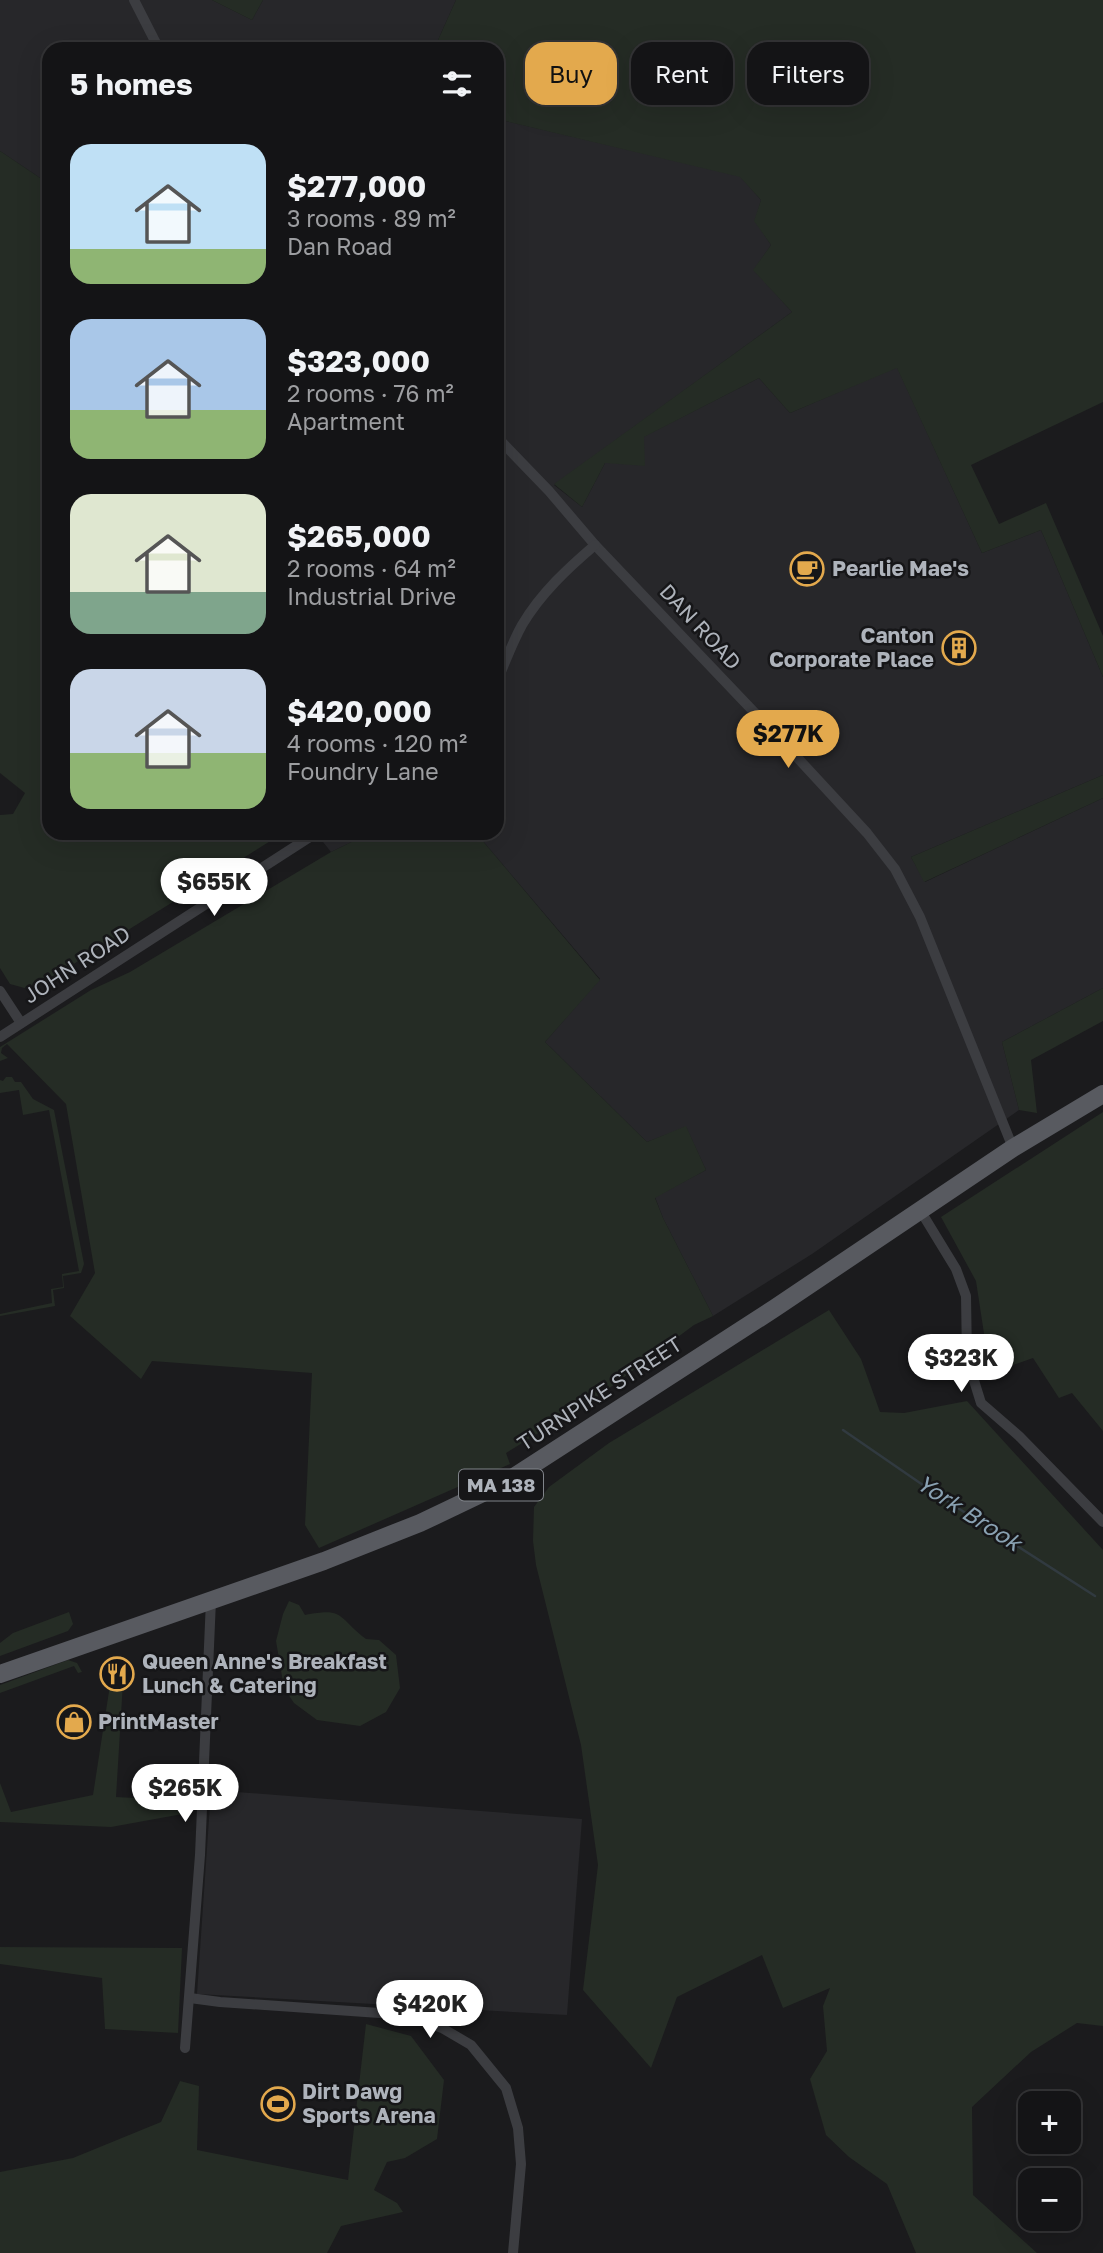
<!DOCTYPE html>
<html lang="en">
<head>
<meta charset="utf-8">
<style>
	body { margin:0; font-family:"Golos Text",sans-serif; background:#212123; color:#f1f3f6; height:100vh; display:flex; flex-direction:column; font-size:26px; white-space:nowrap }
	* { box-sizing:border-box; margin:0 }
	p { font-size:23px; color:#9d9ea1 }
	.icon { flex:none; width:38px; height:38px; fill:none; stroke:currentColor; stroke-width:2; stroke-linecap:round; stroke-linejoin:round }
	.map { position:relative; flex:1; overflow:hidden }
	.drawer { position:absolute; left:42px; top:42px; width:462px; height:798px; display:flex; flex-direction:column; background:#141416; border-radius:21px; box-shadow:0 7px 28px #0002,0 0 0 2px #333335 }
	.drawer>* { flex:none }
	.hud { position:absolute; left:525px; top:42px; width:472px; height:63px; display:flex; gap:14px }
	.buttons { position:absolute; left:1018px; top:2091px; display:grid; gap:14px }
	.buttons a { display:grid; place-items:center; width:63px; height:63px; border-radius:14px; background:#141416; box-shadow:0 7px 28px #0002,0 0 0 2px #333335; font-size:35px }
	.price { position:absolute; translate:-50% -60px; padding:0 16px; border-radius:24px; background:#fff; color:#222; font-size:23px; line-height:46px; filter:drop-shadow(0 2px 4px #0008) }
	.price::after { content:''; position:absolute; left:50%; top:42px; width:21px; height:16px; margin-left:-10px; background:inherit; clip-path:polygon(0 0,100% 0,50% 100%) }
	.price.on { background:#e3a94d; color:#111 }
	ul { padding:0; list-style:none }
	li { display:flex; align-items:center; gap:21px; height:175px; padding:0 28px }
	li span { display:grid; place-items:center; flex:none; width:196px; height:140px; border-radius:21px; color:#555 }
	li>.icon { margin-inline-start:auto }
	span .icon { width:84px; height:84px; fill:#fffc; stroke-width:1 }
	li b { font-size:30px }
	h2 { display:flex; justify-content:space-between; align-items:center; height:84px; padding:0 28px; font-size:30px }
	.chip { padding:0 24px; border-radius:21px; background:#141416; box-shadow:0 7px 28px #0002,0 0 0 2px #333335; font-size:24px; line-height:63px }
	.chip.on { background:#e3a94d; color:#111 }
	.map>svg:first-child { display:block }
	.built { fill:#27272a }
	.green { fill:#252c25 }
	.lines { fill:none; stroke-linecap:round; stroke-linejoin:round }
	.stream { stroke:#313a40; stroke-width:2.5 }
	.street { stroke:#3c3d41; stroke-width:10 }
	.primary { stroke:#585a60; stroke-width:18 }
	.labels { text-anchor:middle; stroke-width:5; stroke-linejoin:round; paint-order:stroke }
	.shield { fill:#161618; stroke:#80848a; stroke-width:2 }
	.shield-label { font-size:19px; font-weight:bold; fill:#aeb3bb }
	.poi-label { font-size:21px; font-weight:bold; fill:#aeb3bb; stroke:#161618; text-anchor:start }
	.street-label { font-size:21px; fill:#aeb3bb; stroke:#161618 }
	.water-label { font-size:23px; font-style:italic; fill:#89a1b2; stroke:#161618 }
</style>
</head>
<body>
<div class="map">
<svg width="1103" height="2253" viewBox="0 0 1103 2253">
	<rect width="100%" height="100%" fill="#1b1b1d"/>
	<g class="built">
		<polygon points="0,0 212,0 252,20 263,0 456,0 434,49 49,49 49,184 0,151"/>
		<polygon points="497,119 740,176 761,200 755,221 771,245 754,270 792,312 554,485 582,507 605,463 643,437 759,378 790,413 897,367 982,553 1041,530 1103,677 1103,775 911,857 925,882 1103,798 1103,988 1002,1042 1019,1110 812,1254 713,1316 663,1218 655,1197 706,1170 686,1127 647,1142 545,1042 600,979 476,833 497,833"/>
		<polygon points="316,833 370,833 331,852"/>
		<polygon points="211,1790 582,1819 567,2015 197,1994"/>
	</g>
	<g class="green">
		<polygon points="212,0 263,0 252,20"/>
		<polygon points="456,0 1103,0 1103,402 971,465 999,524 1046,503 1103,636 1103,677 1041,530 982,553 897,368 790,413 759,378 644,437 645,466 605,463 582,507 554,484 792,312 753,270 771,245 754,221 761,200 740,177 497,119 497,49 434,49"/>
		<polygon points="0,151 49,184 49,833 283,833 32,990 10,984 0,968 0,815 13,814 25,793 0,773"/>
		<polygon points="1103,775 1103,798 924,882 911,857"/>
		<polygon points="370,833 476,833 600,980 545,1042 647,1142 686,1126 706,1170 655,1198 663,1218 713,1316 694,1325 600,1395 506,1453 510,1464 319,1548 305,1525 312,1373 152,1361 141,1379 70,1316 95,1273 66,1104 7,1044 2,1048 1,1053 8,1058 0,1061 0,1047 91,990 130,972 331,852"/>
		<polygon points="1103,988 1103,1021 1031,1060 1037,1113 1019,1110 1002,1042"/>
		<polygon points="6,1077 12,1077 15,1082 21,1082 33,1099 54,1110 84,1264 81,1273 63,1276 64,1288 53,1290 55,1306 0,1316 0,1314 52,1303 51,1289 63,1287 62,1274 79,1271 49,1110 23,1115 19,1090 0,1093 0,1080 3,1081"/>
		<polygon points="1103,1112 1103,1431 1072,1393 1059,1398 1033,1358 990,1373 976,1281 941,1217"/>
		<polygon points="829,1310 861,1359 880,1412 904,1413 967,1401 1103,1550 1103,2026 1077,2023 1031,2052 972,2107 973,2195 1037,2253 916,2253 887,2184 849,2157 826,2135 810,2079 827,2051 823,2006 830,1988 783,2008 762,1955 677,1997 651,2068 583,1990 598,1865 581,1745 536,1565 533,1541 534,1507 549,1487 609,1443"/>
		<path d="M289 1601 299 1605 305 1615C345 1607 337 1617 366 1639L379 1640 396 1655 400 1688 386 1712 360 1726 317 1720 294 1703 284 1688 276 1641 283 1614Z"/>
		<polygon points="69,1612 73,1624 68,1631 0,1656 0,1643 13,1633"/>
		<polygon points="68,1660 77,1663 82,1672 78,1673 74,1666 0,1693 0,1685"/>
		<polygon points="123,1682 116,1797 189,1801 188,1813 111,1827 0,1822 0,1783 11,1812 93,1795 110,1685"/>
		<polygon points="0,1947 182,1948 178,2033 105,2029 102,1978 0,1964"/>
		<polygon points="366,2024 411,2036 444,2080 437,2139 405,2158 387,2162 374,2190 397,2203 403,2212 341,2226 327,2253 0,2253 0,2172 73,2158 161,2122 180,2081 199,2086 197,2150 348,2180"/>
	</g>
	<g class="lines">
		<polyline class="stream" points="843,1430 936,1494 1095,1596"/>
		<g class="street">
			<polyline points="134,0 159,49"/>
			<polyline points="497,437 549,491 595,545 793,753 867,833 895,869 920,917 1013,1148"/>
			<path d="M497 681C505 663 512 643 522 625 541 593 567 569 595 545"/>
			<polyline points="0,991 21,1023"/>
			<polyline points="0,1037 316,833"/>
			<polyline points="920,1210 956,1269 966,1296 967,1358 981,1403 1019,1436 1103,1522"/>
			<polyline points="190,1998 220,2002 408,2015 442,2028 471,2045 506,2088 518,2128 521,2164 513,2253"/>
			<polyline points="185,2048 200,1855 211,1600"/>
		</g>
		<polyline class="primary" points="0,1674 324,1561 420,1523 506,1482 775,1308 1013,1148 1103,1094"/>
	</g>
	<defs>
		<symbol id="cafe-ring" viewBox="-11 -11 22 22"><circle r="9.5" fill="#161618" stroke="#e3a94d" stroke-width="1.5"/><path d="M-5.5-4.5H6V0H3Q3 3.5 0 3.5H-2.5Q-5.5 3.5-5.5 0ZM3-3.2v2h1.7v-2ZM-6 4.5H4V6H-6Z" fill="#e3a94d"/></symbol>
		<symbol id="building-ring" viewBox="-11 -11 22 22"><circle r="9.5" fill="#161618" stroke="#e3a94d" stroke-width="1.5"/><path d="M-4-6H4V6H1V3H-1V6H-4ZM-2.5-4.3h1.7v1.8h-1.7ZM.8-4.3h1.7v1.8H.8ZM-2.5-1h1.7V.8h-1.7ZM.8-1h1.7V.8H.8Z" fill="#e3a94d"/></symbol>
		<symbol id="restaurant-ring" viewBox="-11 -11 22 22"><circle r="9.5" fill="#161618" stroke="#e3a94d" stroke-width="1.5"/><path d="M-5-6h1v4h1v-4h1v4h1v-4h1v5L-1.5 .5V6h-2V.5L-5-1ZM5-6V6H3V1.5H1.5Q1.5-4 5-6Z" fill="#e3a94d"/></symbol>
		<symbol id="shop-ring" viewBox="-11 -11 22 22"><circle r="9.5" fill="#161618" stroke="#e3a94d" stroke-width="1.5"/><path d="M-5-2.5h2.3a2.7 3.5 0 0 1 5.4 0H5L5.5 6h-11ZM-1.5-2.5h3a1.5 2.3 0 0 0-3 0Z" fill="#e3a94d"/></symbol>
		<symbol id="stadium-ring" viewBox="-11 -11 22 22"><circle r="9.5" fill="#161618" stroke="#e3a94d" stroke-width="1.5"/><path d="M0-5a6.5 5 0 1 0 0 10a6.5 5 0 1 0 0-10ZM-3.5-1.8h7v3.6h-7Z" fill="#e3a94d"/></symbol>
	</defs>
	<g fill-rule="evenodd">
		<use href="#cafe-ring" x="788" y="550" width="38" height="38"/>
		<use href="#building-ring" x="940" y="629" width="38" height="38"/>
		<use href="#restaurant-ring" x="98" y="1655" width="38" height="38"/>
		<use href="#shop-ring" x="55" y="1703" width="38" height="38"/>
		<use href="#stadium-ring" x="259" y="2085" width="38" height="38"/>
	</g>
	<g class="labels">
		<rect class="shield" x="459" y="1469.5" width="84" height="31" rx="5"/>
		<g class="shield-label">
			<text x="501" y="1492">MA 138</text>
		</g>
		<g class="poi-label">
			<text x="832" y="576">Pearlie Mae's</text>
			<text x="934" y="643" text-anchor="end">Canton<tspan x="934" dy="24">Corporate Place</tspan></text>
			<text x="142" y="1669">Queen Anne's Breakfast<tspan x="142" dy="24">Lunch &amp; Catering</tspan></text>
			<text x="98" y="1729">PrintMaster</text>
			<text x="302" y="2099">Dirt Dawg<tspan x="302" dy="24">Sports Arena</tspan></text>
		</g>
		<g class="street-label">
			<text transform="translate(700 627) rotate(47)" y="7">DAN ROAD</text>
			<text transform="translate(77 965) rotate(-33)" y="7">JOHN ROAD</text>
			<text transform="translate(600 1394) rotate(-33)" y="7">TURNPIKE STREET</text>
		</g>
		<g class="water-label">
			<text transform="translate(969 1513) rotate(33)" y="8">York Brook</text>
		</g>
	</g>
</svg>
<div class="buttons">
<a>+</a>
<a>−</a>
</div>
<b class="price on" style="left:788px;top:770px">$277K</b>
<b class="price" style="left:214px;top:918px">$655K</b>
<b class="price" style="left:961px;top:1394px">$323K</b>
<b class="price" style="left:185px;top:1824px">$265K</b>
<b class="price" style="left:430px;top:2040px">$420K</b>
<div class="hud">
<a class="chip on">Buy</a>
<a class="chip">Rent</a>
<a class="chip">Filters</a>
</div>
<section class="drawer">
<h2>5 homes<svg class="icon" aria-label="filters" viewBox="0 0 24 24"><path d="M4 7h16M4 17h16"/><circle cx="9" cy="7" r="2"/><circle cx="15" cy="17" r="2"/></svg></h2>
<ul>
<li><span style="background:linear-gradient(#bfe0f5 75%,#8fb573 0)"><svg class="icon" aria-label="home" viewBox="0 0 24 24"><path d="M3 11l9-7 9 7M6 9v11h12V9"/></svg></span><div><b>$277,000</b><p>3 rooms · 89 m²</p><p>Dan Road</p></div></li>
<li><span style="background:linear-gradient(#a9c7e8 65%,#8fb573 0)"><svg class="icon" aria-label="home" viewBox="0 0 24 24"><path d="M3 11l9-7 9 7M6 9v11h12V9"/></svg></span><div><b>$323,000</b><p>2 rooms · 76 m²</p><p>Apartment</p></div></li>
<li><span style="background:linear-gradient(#dfe7d0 70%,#7fa58c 0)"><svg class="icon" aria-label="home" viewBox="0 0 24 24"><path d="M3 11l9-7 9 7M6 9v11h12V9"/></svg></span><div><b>$265,000</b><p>2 rooms · 64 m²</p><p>Industrial Drive</p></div></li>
<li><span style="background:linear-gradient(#c9d6e8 60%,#8fb573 0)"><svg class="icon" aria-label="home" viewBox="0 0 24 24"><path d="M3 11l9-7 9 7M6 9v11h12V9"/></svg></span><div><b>$420,000</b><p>4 rooms · 120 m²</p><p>Foundry Lane</p></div></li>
</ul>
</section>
</div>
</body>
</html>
